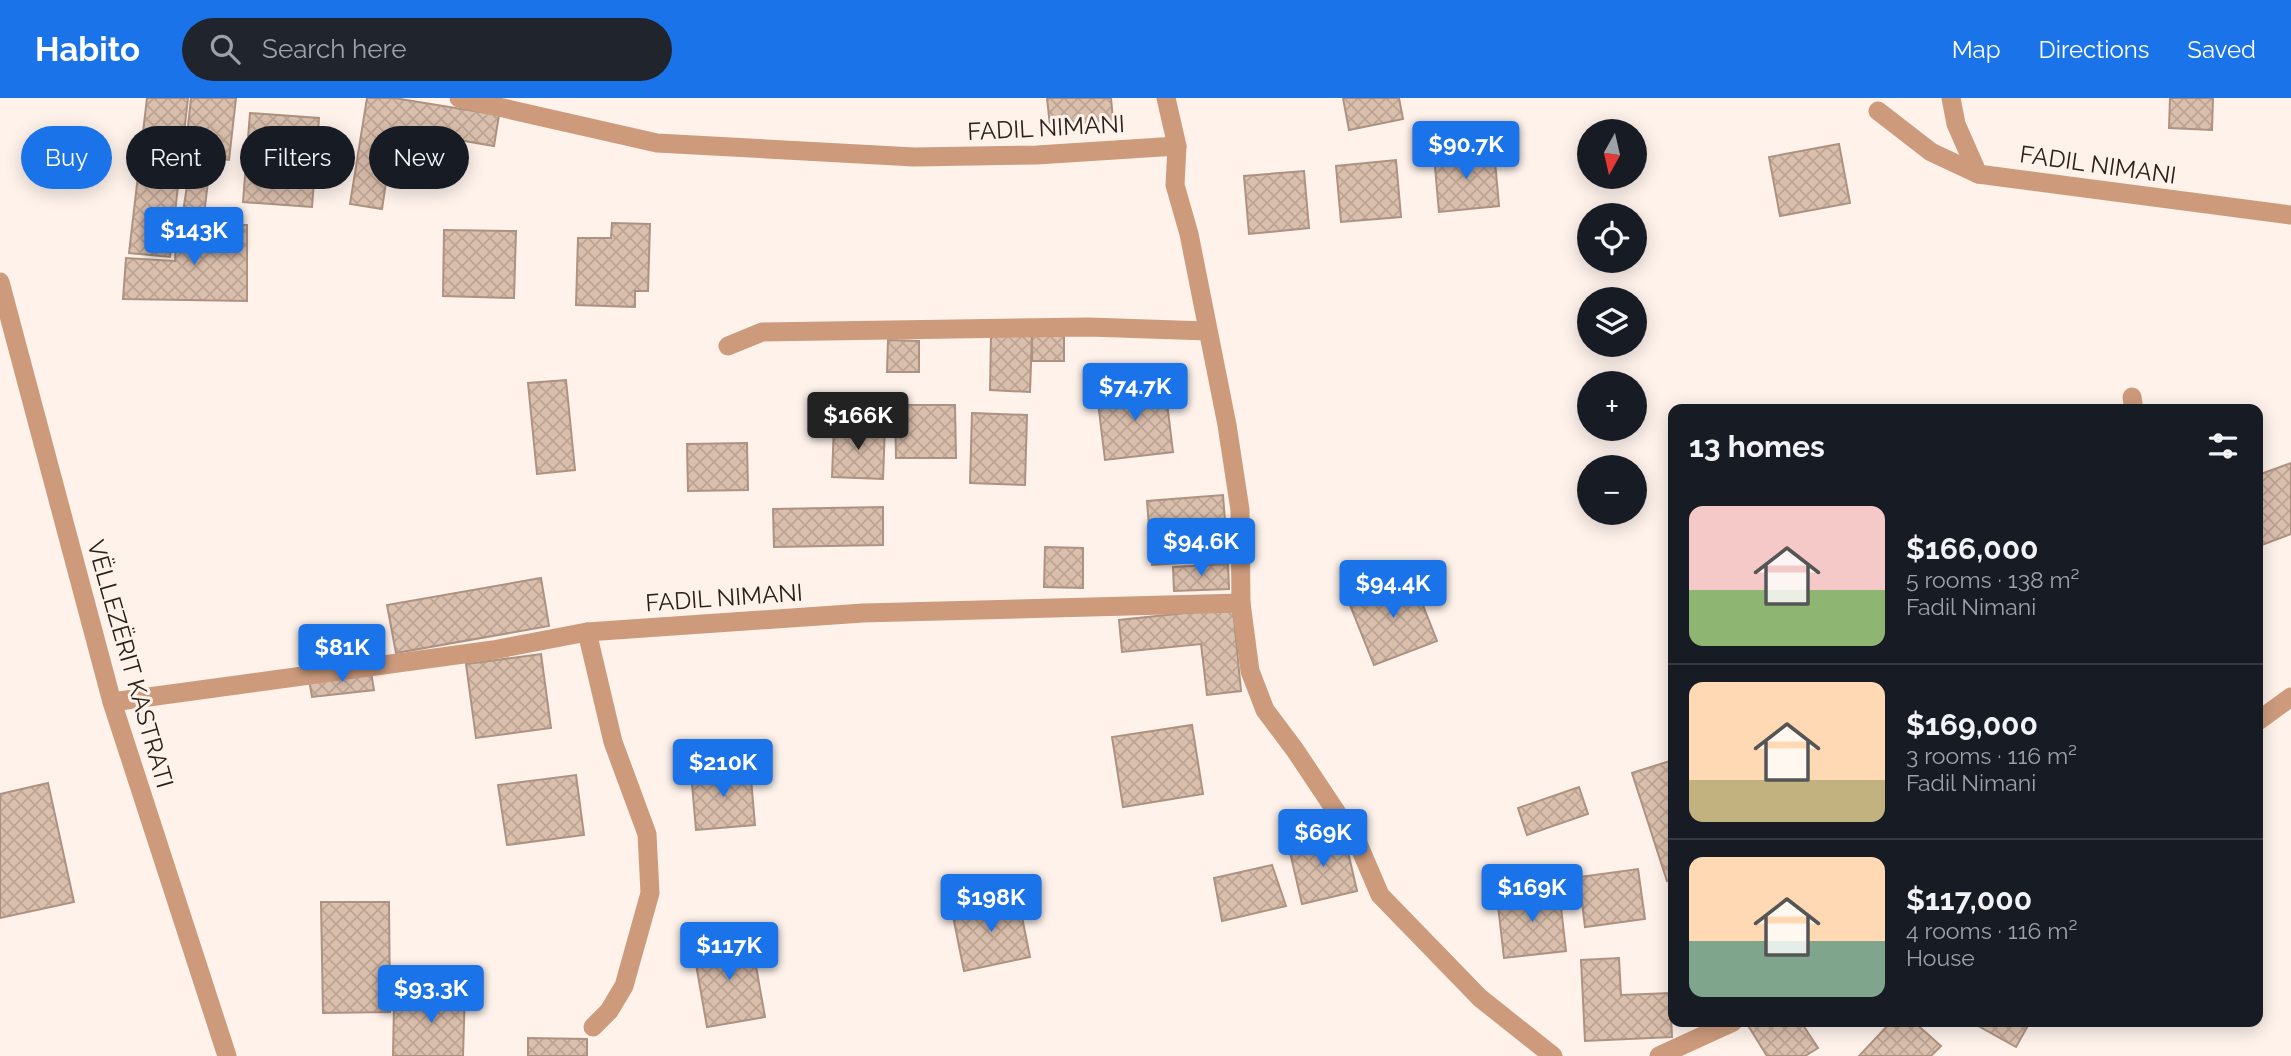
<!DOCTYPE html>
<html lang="en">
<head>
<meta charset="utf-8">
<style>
	body { margin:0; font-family:Raleway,sans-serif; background:#20242c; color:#f1f3f6; height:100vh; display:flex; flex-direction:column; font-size:26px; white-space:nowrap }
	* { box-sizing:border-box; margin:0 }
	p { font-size:23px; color:#9ea1a6 }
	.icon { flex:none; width:38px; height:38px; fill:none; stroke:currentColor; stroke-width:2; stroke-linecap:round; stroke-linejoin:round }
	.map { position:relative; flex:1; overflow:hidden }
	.details { position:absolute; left:1668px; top:306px; width:595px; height:623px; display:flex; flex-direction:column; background:#171b24; border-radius:14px; box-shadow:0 4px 18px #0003 }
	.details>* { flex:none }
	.banner { position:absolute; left:21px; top:28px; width:665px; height:63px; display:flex; gap:14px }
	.needle { width:46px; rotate:188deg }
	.controls { position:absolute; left:1577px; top:21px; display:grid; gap:14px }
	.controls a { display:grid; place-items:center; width:70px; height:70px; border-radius:50%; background:#171b24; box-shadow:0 4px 18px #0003; font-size:35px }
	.price { position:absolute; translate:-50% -60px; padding:0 16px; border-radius:7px; background:#1a73e8; color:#fff; font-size:23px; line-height:46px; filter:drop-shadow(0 2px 4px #0008) }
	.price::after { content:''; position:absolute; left:50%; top:42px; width:21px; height:16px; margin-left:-10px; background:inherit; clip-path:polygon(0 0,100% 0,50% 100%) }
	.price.active { background:#222; color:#fff }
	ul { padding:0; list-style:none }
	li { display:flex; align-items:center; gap:21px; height:175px; padding:0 21px }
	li+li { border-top:2px solid #363941 }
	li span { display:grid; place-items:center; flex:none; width:196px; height:140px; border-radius:14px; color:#555 }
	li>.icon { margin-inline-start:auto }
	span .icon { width:84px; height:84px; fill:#fffc; stroke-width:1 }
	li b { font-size:30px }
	h2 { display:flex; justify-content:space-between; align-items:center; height:84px; padding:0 21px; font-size:30px }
	.pill { padding:0 24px; border-radius:32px; background:#171b24; box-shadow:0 4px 18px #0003; font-size:24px; line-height:63px }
	.pill.active { background:#1a73e8; color:#fff }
	header { display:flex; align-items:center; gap:42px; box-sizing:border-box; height:98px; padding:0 35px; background:#1a73e8; color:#fff }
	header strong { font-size:33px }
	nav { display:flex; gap:38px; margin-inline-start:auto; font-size:24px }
	.search { width:490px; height:63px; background:#20242c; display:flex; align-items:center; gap:18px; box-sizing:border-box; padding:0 24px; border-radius:38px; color:#9ea1a6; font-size:26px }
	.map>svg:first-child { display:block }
	.building { fill:url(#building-cross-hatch); stroke:#ad9281; stroke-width:2 }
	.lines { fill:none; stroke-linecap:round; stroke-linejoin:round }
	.minor { stroke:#cd9b7c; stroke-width:19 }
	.tertiary { stroke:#cd9b7c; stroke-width:19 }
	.labels { text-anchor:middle; stroke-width:6; stroke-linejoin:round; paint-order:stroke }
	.street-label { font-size:24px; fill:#2b211a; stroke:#fef2eb }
</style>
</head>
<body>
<header>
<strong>Habito</strong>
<div class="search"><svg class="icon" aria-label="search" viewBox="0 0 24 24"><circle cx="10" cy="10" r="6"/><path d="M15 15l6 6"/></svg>Search here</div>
<nav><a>Map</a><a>Directions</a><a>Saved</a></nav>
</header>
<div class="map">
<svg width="2291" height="958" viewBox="0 0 2291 958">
	<defs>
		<pattern id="building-cross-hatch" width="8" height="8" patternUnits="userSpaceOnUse" patternTransform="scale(1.75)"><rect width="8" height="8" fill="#dbbfad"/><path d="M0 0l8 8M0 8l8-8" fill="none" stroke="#bca494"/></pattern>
	</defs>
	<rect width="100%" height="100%" fill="#fef2eb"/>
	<g class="building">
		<polygon points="147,0 188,0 170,159 129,155"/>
		<polygon points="191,0 236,0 229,62 185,57"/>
		<polygon points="367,0 394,0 499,17 494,48 394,31 382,111 350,106"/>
		<polygon points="1047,0 1111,0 1113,22 1050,28"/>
		<polygon points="1343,0 1399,0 1403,21 1349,32"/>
		<polygon points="2170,0 2213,0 2212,32 2169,30"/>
		<polygon points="250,15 319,20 312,109 243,104"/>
		<polygon points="1839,46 1850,105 1780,118 1769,59"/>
		<polygon points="1494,52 1499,108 1439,114 1434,58"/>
		<polygon points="1396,62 1401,119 1341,124 1336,68"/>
		<polygon points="1304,73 1309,130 1249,136 1244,78"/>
		<polygon points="188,81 208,84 203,124 182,121"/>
		<polygon points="612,125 650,126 648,193 635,193 635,209 576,207 578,140 611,140"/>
		<polygon points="177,127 247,127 247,203 123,201 126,160 175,163"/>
		<polygon points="444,132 516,133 514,200 443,198"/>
		<polygon points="991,236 1032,238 1030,294 990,292"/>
		<rect x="1032" y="238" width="32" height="25"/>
		<polygon points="888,242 919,243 919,274 887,274"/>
		<polygon points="566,282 575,372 537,376 528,285"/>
		<polygon points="1165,288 1173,354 1105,362 1097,296"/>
		<polygon points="895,307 955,307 956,360 896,360"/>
		<polygon points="972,315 1027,317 1025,387 970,385"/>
		<polygon points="834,326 885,328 883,381 832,379"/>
		<polygon points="747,345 748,392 688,393 687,346"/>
		<polygon points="2291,365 2291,436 2259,448 2258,377"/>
		<polygon points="1223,397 1228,462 1152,467 1147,403"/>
		<polygon points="883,409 883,447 774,449 773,411"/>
		<polygon points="1045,449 1083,450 1083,490 1044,489"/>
		<polygon points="1228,466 1229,491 1174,493 1173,469"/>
		<polygon points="1411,477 1437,543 1374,567 1348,502"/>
		<polygon points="541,480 549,528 396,555 387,507"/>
		<polygon points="1233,510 1241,593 1207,597 1201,546 1122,554 1119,522"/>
		<polygon points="541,556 551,630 476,640 466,566"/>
		<polygon points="371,574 374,592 312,599 309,581"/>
		<polygon points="1192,627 1203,696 1123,709 1112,639"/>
		<polygon points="1673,662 1673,781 1667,783 1632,675"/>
		<polygon points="750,669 755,727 696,732 691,674"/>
		<polygon points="576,677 584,737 507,747 498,687"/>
		<polygon points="48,685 74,804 0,820 0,696"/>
		<polygon points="1579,689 1588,716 1527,737 1518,710"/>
		<polygon points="1344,736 1357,793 1302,806 1289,750"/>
		<polygon points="1272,767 1286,808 1222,823 1214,780"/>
		<polygon points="1638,771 1645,821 1585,829 1579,779"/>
		<polygon points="1559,792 1566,853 1504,860 1497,799"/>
		<polygon points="1018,799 1030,859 964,873 952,813"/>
		<polygon points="321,804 389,804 390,914 323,915"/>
		<polygon points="751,840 765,919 707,929 693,849"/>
		<polygon points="1619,860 1621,897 1670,895 1672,939 1585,943 1581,862"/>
		<polygon points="428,890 465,891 463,958 393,958 394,906 427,906"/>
		<polygon points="1757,924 1801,924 1818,950 1805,958 1767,958 1749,929"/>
		<polygon points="1891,924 1914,924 1941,948 1931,958 1859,958"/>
		<polygon points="1971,924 2030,924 2016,949"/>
		<polygon points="528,940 587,941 587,958 528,958"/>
	</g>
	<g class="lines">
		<g class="minor">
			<polyline points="459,0 657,45 914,59 1037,57 1177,48 1175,87 1189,136 1227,327 1240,412 1241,505 1250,573 1265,612 1295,652 1359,748 1380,797 1480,900 1553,958"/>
			<polyline points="1166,0 1177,48"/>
			<polyline points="1951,0 1956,26 1978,76 2291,117"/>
			<polyline points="1878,13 1931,54 1978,76"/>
			<polyline points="728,248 762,234 1089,229 1207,233"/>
			<polyline points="2132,299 2134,312"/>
			<polyline points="587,534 863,515 1241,505"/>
			<polyline points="112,604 493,552 587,534 613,644 647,736 650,795 624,888 609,913 593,929"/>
			<polyline points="2258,623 2291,599"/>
			<polyline points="1659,958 1733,924"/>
		</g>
		<polyline class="tertiary" points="0,184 112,604 227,958"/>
	</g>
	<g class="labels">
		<g class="street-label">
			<text transform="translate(1046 30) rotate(-3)" y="8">FADIL NIMANI</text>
			<text transform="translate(2098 67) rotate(8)" y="8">FADIL NIMANI</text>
			<text transform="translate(724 500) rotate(-4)" y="8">FADIL NIMANI</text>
			<text transform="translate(130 566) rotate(74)" y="8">VËLLEZËRIT KASTRATI</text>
		</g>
	</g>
</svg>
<div class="controls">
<a><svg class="needle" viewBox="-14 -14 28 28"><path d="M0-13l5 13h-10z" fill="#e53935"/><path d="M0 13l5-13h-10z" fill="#9ea1a6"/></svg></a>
<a><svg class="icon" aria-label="locate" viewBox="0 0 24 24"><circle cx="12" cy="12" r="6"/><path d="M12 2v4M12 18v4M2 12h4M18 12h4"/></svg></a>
<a><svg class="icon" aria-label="layers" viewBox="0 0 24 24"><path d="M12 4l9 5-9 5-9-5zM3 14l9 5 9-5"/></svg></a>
<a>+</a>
<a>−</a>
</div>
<b class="price" style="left:1466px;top:83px">$90.7K</b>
<b class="price" style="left:194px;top:169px">$143K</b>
<b class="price" style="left:1135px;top:325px">$74.7K</b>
<b class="price active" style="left:858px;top:354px">$166K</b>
<b class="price" style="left:1201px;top:480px">$94.6K</b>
<b class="price" style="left:1393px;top:522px">$94.4K</b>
<b class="price" style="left:342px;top:586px">$81K</b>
<b class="price" style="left:723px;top:701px">$210K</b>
<b class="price" style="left:1323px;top:771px">$69K</b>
<b class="price" style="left:1532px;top:826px">$169K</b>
<b class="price" style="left:991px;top:836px">$198K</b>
<b class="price" style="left:729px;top:884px">$117K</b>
<b class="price" style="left:431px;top:927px">$93.3K</b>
<div class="banner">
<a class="pill active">Buy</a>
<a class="pill">Rent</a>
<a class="pill">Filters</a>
<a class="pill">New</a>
</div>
<section class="details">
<h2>13 homes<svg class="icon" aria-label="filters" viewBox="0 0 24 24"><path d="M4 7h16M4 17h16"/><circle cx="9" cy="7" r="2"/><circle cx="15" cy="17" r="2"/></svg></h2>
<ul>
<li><span style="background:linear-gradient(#f6c9c9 60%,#8fb573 0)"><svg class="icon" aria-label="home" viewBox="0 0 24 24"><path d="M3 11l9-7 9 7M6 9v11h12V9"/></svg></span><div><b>$166,000</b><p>5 rooms · 138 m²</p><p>Fadil Nimani</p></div></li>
<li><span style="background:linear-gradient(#ffd9b3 70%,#c2b280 0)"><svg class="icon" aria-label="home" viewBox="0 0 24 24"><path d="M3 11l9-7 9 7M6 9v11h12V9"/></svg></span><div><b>$169,000</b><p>3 rooms · 116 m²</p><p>Fadil Nimani</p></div></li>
<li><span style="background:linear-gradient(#ffd9b3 60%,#7fa58c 0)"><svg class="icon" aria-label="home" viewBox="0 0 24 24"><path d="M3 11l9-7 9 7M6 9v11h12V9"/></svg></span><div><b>$117,000</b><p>4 rooms · 116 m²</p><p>House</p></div></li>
</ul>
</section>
</div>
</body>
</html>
